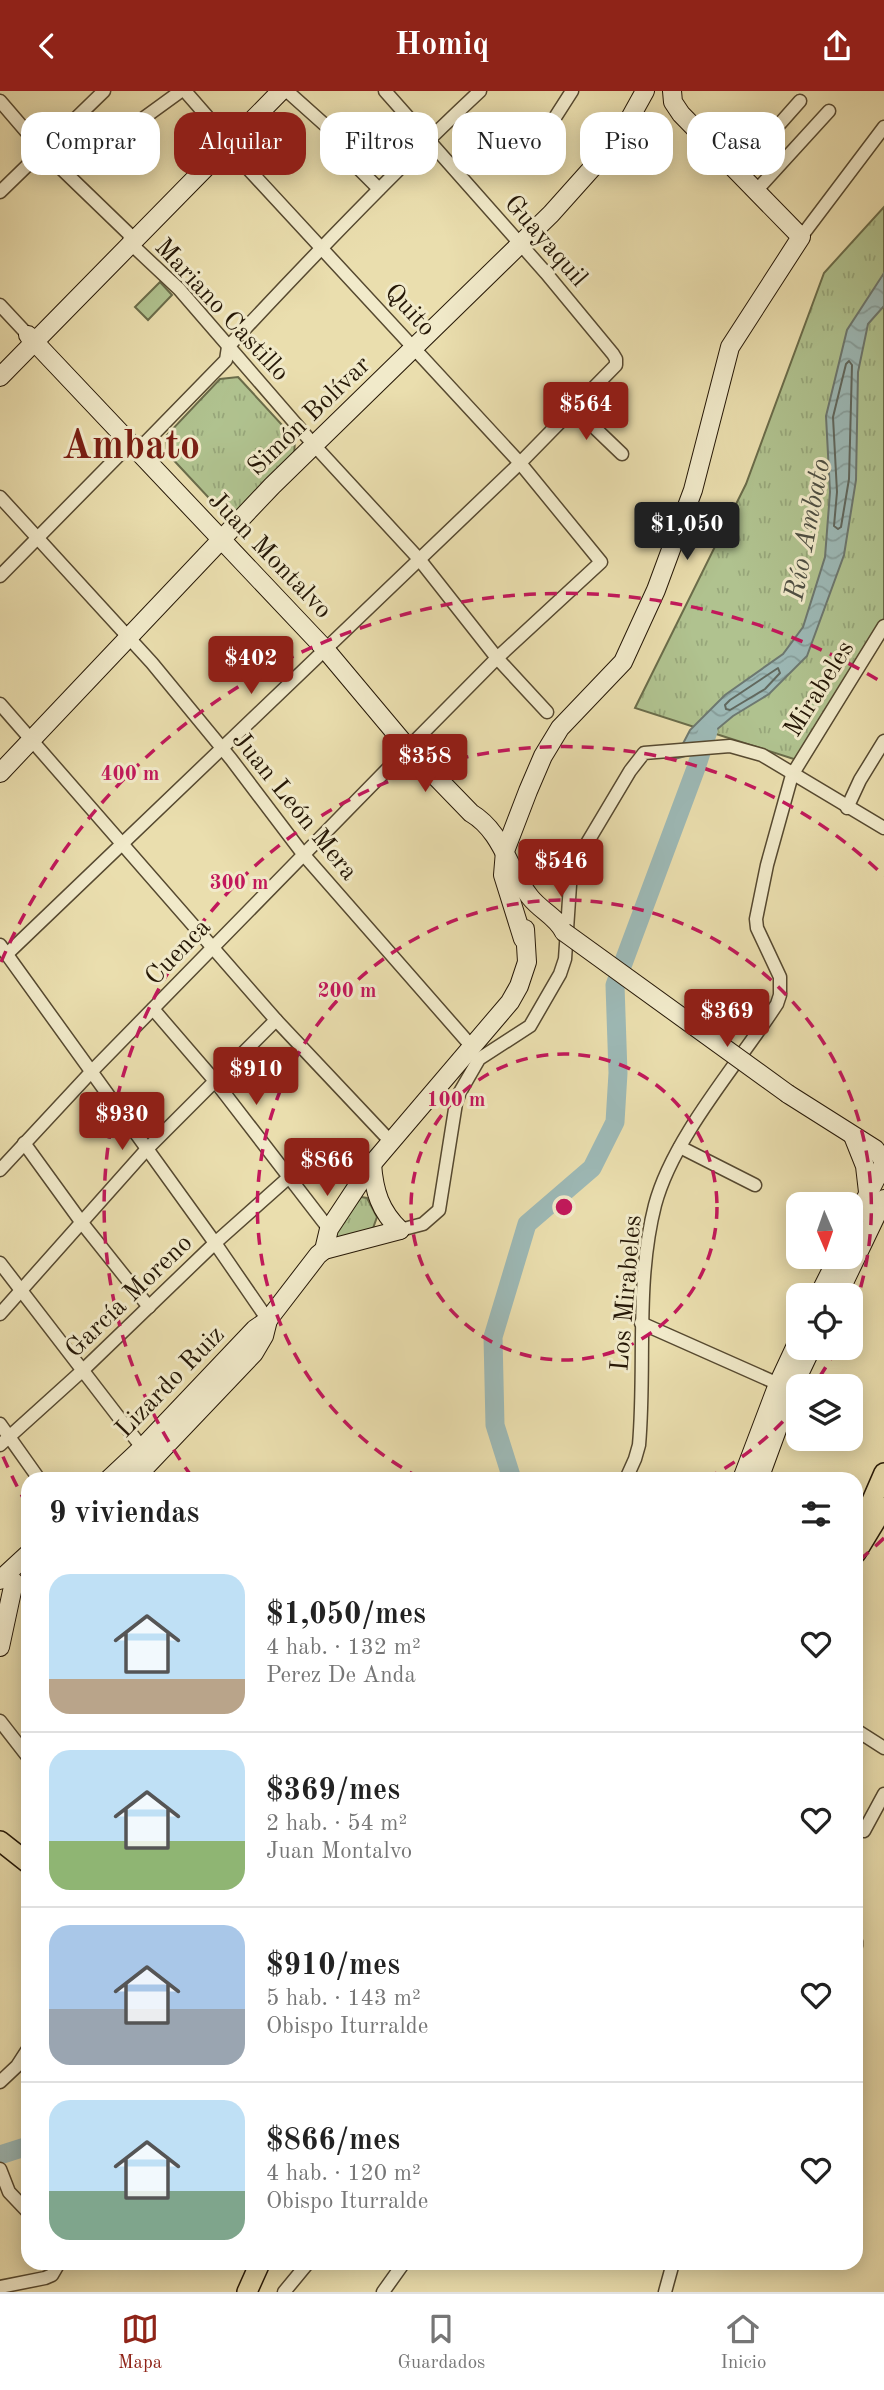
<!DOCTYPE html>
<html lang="es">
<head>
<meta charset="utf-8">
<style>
	body { margin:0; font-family:"Old Standard TT",serif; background:#f2f2f2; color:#222; height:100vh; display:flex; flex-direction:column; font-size:26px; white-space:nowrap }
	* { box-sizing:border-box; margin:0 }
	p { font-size:23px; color:#767676 }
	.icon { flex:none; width:38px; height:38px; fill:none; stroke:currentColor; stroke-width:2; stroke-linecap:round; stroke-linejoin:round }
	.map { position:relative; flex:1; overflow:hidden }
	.panel { position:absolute; left:21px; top:1381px; width:842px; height:798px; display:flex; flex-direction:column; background:#fff; border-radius:21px; box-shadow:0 4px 18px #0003 }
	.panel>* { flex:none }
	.top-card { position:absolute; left:21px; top:21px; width:844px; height:63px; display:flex; gap:14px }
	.needle { width:46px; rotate:178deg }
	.tools { position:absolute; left:786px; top:1101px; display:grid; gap:14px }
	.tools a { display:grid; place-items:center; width:77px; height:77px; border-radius:14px; background:#fff; box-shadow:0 4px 18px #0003; font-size:35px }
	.price { position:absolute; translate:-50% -60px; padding:0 16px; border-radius:7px; background:#8f2418; color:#fff; font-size:23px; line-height:46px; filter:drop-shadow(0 2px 4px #0008) }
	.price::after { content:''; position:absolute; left:50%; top:42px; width:21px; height:16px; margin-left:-10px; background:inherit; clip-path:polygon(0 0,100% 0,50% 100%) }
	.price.selected { background:#222; color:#fff }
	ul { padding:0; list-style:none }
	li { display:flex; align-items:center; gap:21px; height:175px; padding:0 28px }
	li+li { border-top:2px solid #e0e0e0 }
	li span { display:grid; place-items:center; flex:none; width:196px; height:140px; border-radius:21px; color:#555 }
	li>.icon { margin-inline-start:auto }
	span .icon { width:84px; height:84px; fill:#fffc; stroke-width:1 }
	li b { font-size:30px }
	h2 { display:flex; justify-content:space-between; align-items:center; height:84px; padding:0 28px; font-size:30px }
	.tag { padding:0 24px; border-radius:21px; background:#fff; box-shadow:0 4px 18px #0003; font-size:24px; line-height:63px }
	.tag.selected { background:#8f2418; color:#fff }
	header { display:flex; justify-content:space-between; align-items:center; height:91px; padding:0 28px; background:#8f2418; color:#fff; font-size:32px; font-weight:700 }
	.tabs { display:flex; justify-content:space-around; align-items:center; height:98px; border-top:2px solid #e0e0e0; background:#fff; font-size:19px; color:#767676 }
	.tabs a { display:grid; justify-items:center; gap:4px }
	.tabs .selected { color:#8f2418 }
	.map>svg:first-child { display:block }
	.green { fill:#b0c28f; stroke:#6a6c4a; stroke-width:2 }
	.park { fill:url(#park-tufts); stroke:#6a6c4a; stroke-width:2 }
	.water { fill:url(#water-waves); stroke:#6d7870; stroke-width:2 }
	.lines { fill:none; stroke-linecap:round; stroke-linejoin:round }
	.shore { stroke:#61685e; stroke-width:2 }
	.river { stroke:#9db9b6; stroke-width:19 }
	.street-casing { stroke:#564930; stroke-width:15 }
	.secondary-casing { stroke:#251706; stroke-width:20 }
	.primary-casing { stroke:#251706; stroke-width:22 }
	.street { stroke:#f1eaca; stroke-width:12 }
	.secondary { stroke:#f1eaca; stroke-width:18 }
	.primary { stroke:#eadeae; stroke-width:19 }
	.secondary-bridge-casing { stroke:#251706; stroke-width:20; stroke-linecap:butt }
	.secondary-bridge { stroke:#f1eaca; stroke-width:18 }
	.ring { fill:none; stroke:#c2185b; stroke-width:3.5; stroke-dasharray:12 9 }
	.labels { text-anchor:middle; stroke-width:6; stroke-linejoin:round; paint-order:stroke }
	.street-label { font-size:26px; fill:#251706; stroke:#f1eaca }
	.water-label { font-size:28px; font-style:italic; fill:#4f5044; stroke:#f1eaca }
	.town-label { font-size:40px; font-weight:bold; fill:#7a1f14; stroke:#f1eaca }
	.centre { fill:#c2185b; stroke:#f1eaca; stroke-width:3.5 }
	.ring-label { font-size:21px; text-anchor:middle; font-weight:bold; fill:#c2185b; stroke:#f1eaca; stroke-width:6; stroke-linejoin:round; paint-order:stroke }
</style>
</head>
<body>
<header><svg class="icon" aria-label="back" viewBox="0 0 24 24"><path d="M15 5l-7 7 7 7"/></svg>Homiq<svg class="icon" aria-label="share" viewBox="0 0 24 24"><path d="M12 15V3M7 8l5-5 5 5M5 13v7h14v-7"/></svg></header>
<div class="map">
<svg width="884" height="2201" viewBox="0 0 884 2201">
	<defs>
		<pattern id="park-tufts" width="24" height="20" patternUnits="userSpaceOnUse" patternTransform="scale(1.75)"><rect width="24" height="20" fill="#b0c28f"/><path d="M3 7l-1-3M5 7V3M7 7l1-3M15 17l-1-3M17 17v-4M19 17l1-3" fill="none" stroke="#97a67a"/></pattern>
		<pattern id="water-waves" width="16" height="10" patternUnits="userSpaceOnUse" patternTransform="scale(1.75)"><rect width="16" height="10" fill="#9db9b6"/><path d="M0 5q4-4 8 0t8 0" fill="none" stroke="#879e9b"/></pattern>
	</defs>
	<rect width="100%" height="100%" fill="#eadeae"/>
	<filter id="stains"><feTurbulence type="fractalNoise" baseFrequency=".00286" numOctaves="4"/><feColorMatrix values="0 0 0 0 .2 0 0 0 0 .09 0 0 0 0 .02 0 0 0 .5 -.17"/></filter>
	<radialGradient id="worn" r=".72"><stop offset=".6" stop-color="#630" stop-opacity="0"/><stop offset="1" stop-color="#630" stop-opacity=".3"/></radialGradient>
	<polygon class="green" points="160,191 172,204 148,229 135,216"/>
	<g class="park">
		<polygon points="884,116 884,531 797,669 635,617 746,393 824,182"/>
		<polygon points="238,286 295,348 294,367 240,420 222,421 167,362 166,345 220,288"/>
		<polygon points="361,1106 367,1107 377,1126 372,1140 337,1148 333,1144"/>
	</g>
	<polygon class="water" points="884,182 884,215 868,233 858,281 856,389 844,464 807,565 769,603 733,625 709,645 704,660 675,668 690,639 725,604 783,563 803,536 825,466 830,401 826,325 847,239"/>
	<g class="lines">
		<g class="shore">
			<polygon points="849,270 852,274 849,388 841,436 838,438 834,435 837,401 833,326 846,273"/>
			<polygon points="778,577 780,582 765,598 730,619 726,618 725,614 730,609"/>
		</g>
		<g class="river">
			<polyline points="512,1388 495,1334 493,1246 527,1133 592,1077 615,1031 618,982 615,894 696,677 708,640"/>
			<polyline points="0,2064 28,2055"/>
		</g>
		<defs>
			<g id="street">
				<polyline points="287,0 334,42 344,63 379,98"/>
				<polyline points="0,10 43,60 129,143 131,153 179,198 314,354 419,468 497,567 547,621"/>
				<polyline points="130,37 181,0"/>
				<polyline points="547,39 572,0"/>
				<polyline points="737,81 800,10"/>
				<polyline points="756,100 829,20"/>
				<polyline points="0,101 104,0"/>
				<polyline points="801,146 884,36"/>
				<polyline points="0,214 28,244"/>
				<polyline points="573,316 622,363"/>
				<polyline points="0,406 152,572 231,668 303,763 473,957"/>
				<path d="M0 485 130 353 145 352 226 269 228 256C310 168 392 82 480 0"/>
				<polyline points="0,613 276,929 392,1052"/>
				<polyline points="847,717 860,689 884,650"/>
				<polyline points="0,854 215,1152 268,1229"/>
				<polyline points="7,863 520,372 616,274 616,268 613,263 546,182 385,0"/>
				<polyline points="153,918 215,990 329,1138"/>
				<polyline points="24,1052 82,1132 149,1216"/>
				<polyline points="680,1056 755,1094"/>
				<polyline points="0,1079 92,980 408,657 497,567 601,471 520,372 227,55 226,47 185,0"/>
				<polyline points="400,1139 423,1133 439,1119 456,1012 460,1001 479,968 530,935 560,883 565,868 571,779 630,680 644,662 730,655 762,664 884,737"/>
				<polyline points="0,1172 147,1363"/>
				<polyline points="0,1223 146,1059 276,929"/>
				<polyline points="641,1232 785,1296"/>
				<polyline points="0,1333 39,1388"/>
				<polyline points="0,1354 82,1280 215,1152 288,1087"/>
				<path d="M626 1388 635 1368 639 1354C646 1275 635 1192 655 1114 673 1046 738 973 777 913L780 904V886L757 837 756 828 767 774 792 684 884 535"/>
				<polyline points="0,1630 28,1666"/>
				<polyline points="856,1639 884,1657"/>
				<polyline points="864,1740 884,1703"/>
				<polyline points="856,1850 856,1855"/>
				<polyline points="0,1991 17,1975 28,1958"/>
				<polyline points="0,2078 9,2101 28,2121"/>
				<polyline points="0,2196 45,2187 52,2184 59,2172"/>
				<polyline points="284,2201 308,2172"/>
				<polyline points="383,2201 403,2173"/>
				<polyline points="665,2201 673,2172"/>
			</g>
			<g id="secondary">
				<path d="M28 244 325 558 408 657 471 722C503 741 508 779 530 806 541 820 556 825 564 841"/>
				<polyline points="0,286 281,0"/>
				<polyline points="0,682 272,395 551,123 619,47 645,0"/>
				<polyline points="523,848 503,784 505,760 528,700 543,665 560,637 623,571 656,499 693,399 730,256 801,146 681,23 673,11 672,0"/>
				<polyline points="788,1003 875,1058 884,1070"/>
				<polyline points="853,1045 865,1075 868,1101"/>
				<path d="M372 1073C374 1100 380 1120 400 1139"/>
				<polyline points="850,1138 884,1072"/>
				<polyline points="324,1159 400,1139"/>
				<polyline points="819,1204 838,1166"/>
				<polyline points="838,1204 884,1108"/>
				<polyline points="109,1388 142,1357 255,1238 268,1229 318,1164 324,1159 329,1138 372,1073 510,911 519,895 527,871 525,838"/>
				<polyline points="134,1388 254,1262 264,1245 268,1229"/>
				<polyline points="742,1388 778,1293 798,1250"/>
				<polyline points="759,1388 792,1298 812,1256"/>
				<polyline points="0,1489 28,1463"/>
				<polyline points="0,1556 14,1491"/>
			</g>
			<g id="primary">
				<polyline points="856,1439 864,1428 884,1382"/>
				<polyline points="856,1462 884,1416"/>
				<polyline points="0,1750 28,1772"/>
				<polyline points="247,2201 260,2172"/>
			</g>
		</defs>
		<use href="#street" class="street-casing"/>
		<use href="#secondary" class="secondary-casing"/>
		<use href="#primary" class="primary-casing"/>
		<use href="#street" class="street"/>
		<use href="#secondary" class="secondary"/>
		<use href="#primary" class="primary"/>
		<defs>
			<polyline id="secondary-bridge" points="564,841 788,1003"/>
		</defs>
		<use href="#secondary-bridge" class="secondary-bridge-casing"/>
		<use href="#secondary-bridge" class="secondary-bridge"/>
	</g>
	<g class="ring">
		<circle cx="564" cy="1116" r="153"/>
		<path d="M836 1258A307 307 0 0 1 814 1294M797 1315A307 307 0 0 1 708 1387M420 1387A307 307 0 1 1 851 1226"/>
		<path d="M884 1447A460 460 0 0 1 857 1471M192 1386A460 460 0 0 1 884 785"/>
		<path d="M27 1414A614 614 0 0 1 1 1361M1 871A614 614 0 0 1 880 590"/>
	</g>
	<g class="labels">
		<g class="street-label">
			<text transform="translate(547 149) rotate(49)" y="9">Guayaquil</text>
			<text transform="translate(223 218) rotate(47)" y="9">Mariano Castillo</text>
			<text transform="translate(411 218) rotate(47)" y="9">Quito</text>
			<text transform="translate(308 324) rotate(-44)" y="9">Simón Bolívar</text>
			<text transform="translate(271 463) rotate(46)" y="9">Juan Montalvo</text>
			<text transform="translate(818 597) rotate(-58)" y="9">Mirabeles</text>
			<text transform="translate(296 714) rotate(51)" y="9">Juan León Mera</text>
			<text transform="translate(177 860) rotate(-46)" y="9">Cuenca</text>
			<text transform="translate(625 1202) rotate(-85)" y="9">Los Mirabeles</text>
			<text transform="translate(128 1204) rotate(-44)" y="9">García Moreno</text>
			<text transform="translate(169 1290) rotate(-46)" y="9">Lizardo Ruiz</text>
		</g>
		<g class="water-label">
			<text transform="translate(806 438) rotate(-79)" y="10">Río Ambato</text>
		</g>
		<g class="town-label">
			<text x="131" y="367">Ambato</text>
		</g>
	</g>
	<circle cx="564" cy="1116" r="10" class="centre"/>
	<g class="ring-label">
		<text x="130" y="689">400 m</text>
		<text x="239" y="798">300 m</text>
		<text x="347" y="906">200 m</text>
		<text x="456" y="1015">100 m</text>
	</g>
	<rect width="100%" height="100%" filter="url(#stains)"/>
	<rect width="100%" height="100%" fill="url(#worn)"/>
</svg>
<div class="tools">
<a><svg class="needle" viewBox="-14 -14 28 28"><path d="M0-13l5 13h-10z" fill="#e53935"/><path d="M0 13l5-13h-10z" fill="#767676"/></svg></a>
<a><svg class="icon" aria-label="locate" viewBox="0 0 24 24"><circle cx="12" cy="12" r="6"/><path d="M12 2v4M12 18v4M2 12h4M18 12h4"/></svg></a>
<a><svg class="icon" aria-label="layers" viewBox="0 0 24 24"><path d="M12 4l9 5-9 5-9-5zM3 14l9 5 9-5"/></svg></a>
</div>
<b class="price" style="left:586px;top:351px">$564</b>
<b class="price selected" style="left:687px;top:471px">$1,050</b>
<b class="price" style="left:251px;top:605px">$402</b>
<b class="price" style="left:425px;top:703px">$358</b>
<b class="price" style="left:561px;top:808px">$546</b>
<b class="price" style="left:727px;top:958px">$369</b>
<b class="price" style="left:256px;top:1016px">$910</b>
<b class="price" style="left:122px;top:1061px">$930</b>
<b class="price" style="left:327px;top:1107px">$866</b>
<div class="top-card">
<a class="tag">Comprar</a>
<a class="tag selected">Alquilar</a>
<a class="tag">Filtros</a>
<a class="tag">Nuevo</a>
<a class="tag">Piso</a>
<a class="tag">Casa</a>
</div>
<section class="panel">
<h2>9 viviendas<svg class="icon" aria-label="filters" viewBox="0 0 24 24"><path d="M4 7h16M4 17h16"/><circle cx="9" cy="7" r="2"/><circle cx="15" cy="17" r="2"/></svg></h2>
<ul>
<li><span style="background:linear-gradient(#bfe0f5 75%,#b9a48a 0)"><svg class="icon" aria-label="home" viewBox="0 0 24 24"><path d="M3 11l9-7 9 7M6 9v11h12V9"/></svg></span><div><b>$1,050/mes</b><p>4 hab. · 132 m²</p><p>Perez De Anda</p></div><svg class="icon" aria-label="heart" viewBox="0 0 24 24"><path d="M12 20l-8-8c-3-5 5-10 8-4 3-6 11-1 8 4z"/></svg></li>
<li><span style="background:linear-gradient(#bfe0f5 65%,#8fb573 0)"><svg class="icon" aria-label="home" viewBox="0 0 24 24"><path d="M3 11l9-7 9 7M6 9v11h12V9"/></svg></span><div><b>$369/mes</b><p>2 hab. · 54 m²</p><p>Juan Montalvo</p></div><svg class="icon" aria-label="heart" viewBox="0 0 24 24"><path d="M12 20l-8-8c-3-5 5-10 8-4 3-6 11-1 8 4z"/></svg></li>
<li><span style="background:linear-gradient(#a9c7e8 60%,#9aa5b1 0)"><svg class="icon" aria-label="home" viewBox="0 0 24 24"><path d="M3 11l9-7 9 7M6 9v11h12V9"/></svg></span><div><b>$910/mes</b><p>5 hab. · 143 m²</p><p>Obispo Iturralde</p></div><svg class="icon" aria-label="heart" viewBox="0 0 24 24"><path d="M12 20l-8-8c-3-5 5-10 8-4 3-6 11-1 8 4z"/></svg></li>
<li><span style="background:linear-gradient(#bfe0f5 65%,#7fa58c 0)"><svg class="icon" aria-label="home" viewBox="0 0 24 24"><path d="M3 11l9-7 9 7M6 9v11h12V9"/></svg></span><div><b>$866/mes</b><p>4 hab. · 120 m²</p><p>Obispo Iturralde</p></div><svg class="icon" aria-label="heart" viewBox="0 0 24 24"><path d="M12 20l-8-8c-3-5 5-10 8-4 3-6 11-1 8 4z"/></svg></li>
</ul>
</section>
</div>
<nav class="tabs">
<a class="selected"><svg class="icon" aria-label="map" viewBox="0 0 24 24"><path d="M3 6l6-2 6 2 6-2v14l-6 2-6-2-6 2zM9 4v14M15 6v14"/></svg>Mapa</a>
<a><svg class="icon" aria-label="saved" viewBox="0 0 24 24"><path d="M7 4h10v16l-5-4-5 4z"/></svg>Guardados</a>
<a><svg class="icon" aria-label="home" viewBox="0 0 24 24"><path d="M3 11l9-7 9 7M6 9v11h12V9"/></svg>Inicio</a>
</nav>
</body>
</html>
